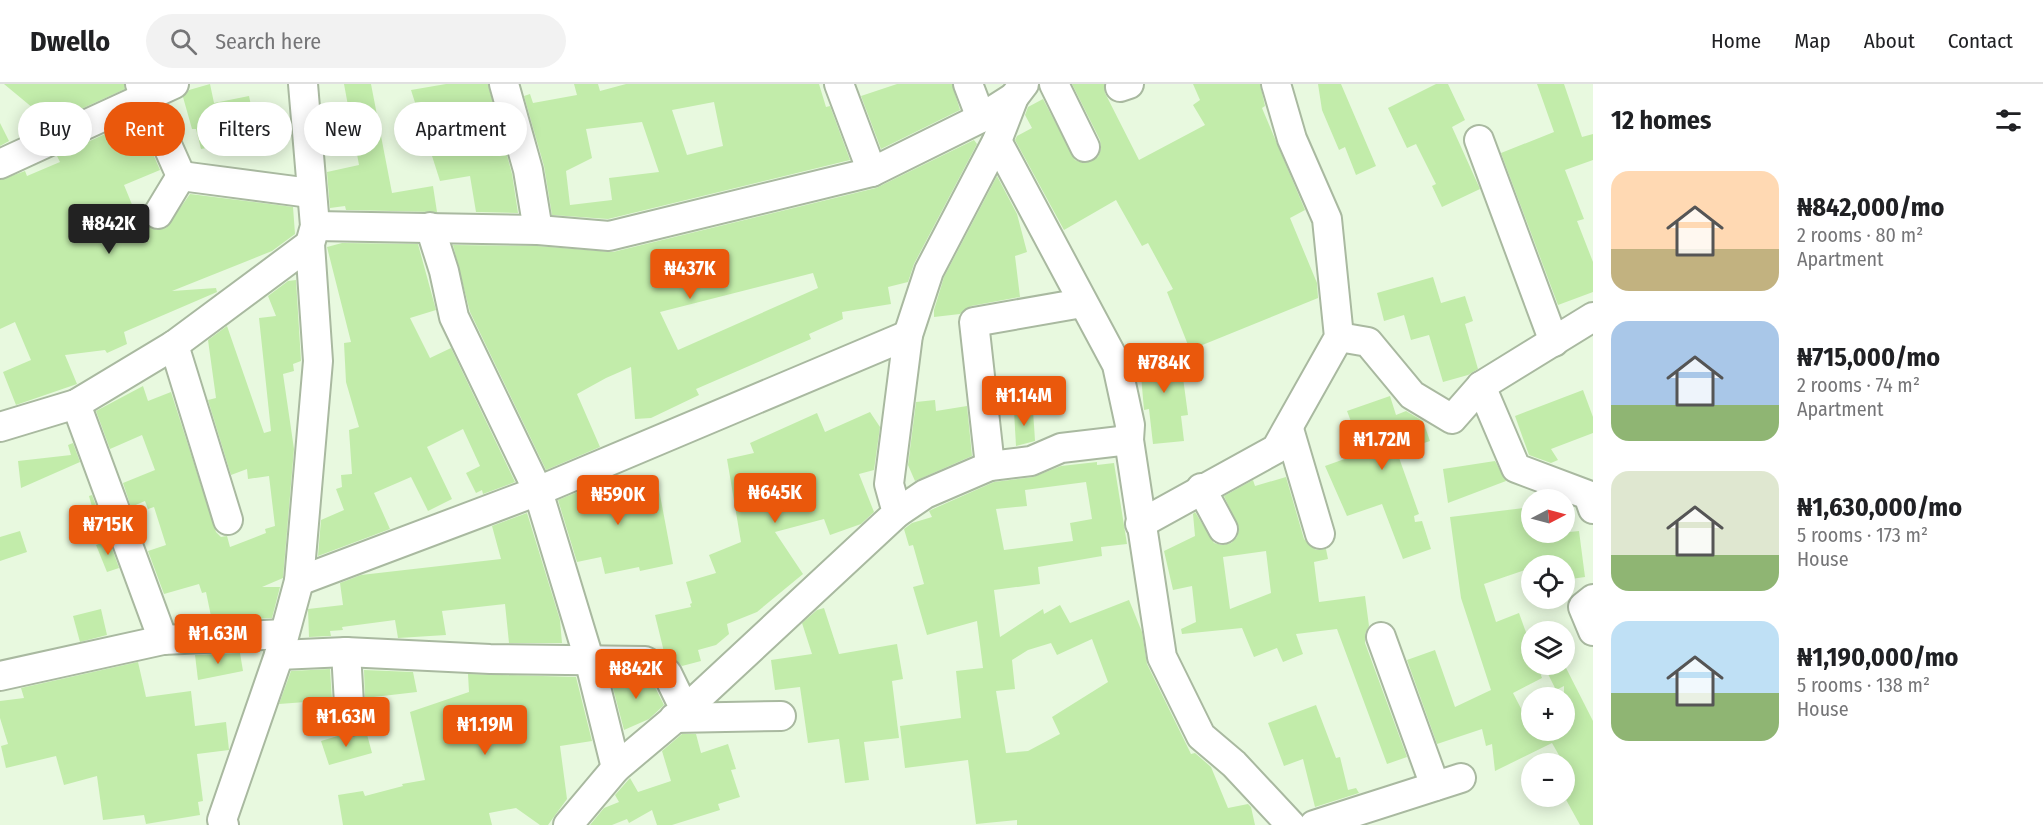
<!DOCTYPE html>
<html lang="en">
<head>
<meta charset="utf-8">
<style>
	body { margin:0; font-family:"Fira Sans Condensed",sans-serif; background:#f2f2f2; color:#202124; height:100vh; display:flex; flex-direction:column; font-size:22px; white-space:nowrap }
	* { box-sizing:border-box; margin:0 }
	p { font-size:20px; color:#757577 }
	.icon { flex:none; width:33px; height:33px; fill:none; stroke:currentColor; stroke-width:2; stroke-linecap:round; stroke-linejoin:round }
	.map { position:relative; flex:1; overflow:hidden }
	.drawer { display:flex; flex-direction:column; background:#fff; width:450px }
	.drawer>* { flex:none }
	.guide { position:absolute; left:18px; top:18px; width:570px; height:54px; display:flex; gap:12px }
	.needle { width:39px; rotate:84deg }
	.fabs { position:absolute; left:1521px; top:405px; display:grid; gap:12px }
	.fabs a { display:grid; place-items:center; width:54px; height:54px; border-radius:50%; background:#fff; box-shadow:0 3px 15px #0003; font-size:30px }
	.price { position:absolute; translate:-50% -51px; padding:0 14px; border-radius:6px; background:#ea580c; color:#fff; font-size:20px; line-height:39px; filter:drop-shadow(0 2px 3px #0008) }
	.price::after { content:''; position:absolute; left:50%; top:36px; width:18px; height:14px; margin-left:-9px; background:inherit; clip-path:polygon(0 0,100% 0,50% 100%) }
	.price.active { background:#222; color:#fff }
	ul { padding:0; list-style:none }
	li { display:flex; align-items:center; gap:18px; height:150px; padding:0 18px }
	li span { display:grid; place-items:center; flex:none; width:168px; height:120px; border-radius:18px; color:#555 }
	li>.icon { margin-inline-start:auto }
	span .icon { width:72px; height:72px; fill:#fffc; stroke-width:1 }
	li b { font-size:26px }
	h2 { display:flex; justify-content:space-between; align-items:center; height:72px; padding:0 18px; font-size:26px }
	.pill { padding:0 21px; border-radius:27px; background:#fff; box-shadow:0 3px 15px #0003; font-size:21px; line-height:54px }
	.pill.active { background:#ea580c; color:#fff }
	header { display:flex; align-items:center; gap:36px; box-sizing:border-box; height:84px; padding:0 30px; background:#fff; border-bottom:2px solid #e0e0e0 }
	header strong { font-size:28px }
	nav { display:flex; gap:33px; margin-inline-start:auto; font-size:21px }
	.search { width:420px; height:54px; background:#f2f2f2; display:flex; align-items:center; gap:15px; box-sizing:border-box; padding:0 21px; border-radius:33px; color:#757577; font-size:22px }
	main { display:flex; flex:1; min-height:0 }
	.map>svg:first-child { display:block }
	.building { fill:#c2ecaa; fill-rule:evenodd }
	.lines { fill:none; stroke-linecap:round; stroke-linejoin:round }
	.street-casing { stroke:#a9b9a0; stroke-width:32 }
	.street { stroke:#fff; stroke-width:28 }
</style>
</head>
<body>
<header>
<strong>Dwello</strong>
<div class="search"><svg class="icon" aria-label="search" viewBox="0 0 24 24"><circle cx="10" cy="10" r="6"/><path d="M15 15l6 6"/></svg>Search here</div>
<nav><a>Home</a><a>Map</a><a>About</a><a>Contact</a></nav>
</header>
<main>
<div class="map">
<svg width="1593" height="741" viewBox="0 0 1593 741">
	<rect width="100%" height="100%" fill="#e8f9df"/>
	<g class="building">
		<polygon points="4,0 124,0 125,5 48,40 45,34"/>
		<polygon points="210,0 214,19 249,12 258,54 201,65 196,45 192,45 183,13 189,6"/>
		<polygon points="344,0 371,0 392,109 433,102 437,128 346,126 345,122 330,124 327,88 359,81"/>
		<polygon points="446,0 488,0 512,90 518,129 476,128 470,92 440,97 411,6"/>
		<path d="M574 0H598L600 7 626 0H819L826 23 830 22 850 76 608 135 552 131 544 82 524 12 530 10 533 19 577 11ZM714 18 723 62 687 71 672 26ZM642 38 659 88 609 94 612 116 570 121 566 87 592 74 586 45Z"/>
		<polygon points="897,0 952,0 960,26 881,65 861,12"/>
		<polygon points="1072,0 1104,0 1105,9 1139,76 1205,41 1193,21 1200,16 1193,0 1260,0 1265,22 1262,24 1305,126 1290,134 1317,199 1318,214 1190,266 1167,208 1173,205 1148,159 1142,162 1116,116 1064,146 1015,56 1017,52 1032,44 1025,31 1028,23 1043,15 1075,76 1084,79 1098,73 1101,65 1100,56"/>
		<polygon points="1318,0 1341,0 1376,82 1356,91 1345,63 1339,66 1322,26"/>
		<polygon points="1436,0 1448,0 1465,36 1452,43 1480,105 1442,123 1432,102 1436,100 1416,60 1407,64 1388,24"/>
		<polygon points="1537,0 1564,0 1582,53 1593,50 1593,76 1565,86 1584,135 1577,137 1593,178 1593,208 1558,221 1501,69 1554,48"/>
		<polygon points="138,35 160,86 124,101 140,140 144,139 157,146 166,144 190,110 293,123 295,150 272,167 172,207 216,204 217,208 124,248 127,260 107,269 105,266 65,271 77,300 16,321 3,288 31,276 15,238 0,245 0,96 25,87 27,92 60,78 57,72"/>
		<polygon points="0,39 9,57 0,62"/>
		<path d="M974 56 977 60 914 180 908 198 888 203 891 220 842 228 843 235 809 250 811 255 696 305 699 311 651 334 635 335 631 283 606 294 577 310 600 363 546 386 470 228 453 161 537 162 613 168 876 104ZM813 189 818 204 678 266 660 228Z"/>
		<polygon points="997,92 1017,130 1027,168 1015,172 1020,213 971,222 960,230 934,233 934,226 944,193"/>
		<polygon points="342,159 418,160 436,226 410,234 430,274 451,264 515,398 483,410 482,406 476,409 466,389 480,382 463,345 427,363 452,415 428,427 411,393 374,409 390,445 318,472 321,436 344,426 336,405 342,403 341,391 352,390 349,346 359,343 346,298 344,259 351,258 327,163"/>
		<polygon points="1433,193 1441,219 1465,212 1473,237 1465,240 1478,285 1468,291 1443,298 1429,251 1411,256 1404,231 1384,237 1377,209"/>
		<polygon points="296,196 301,277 293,280 294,287 283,290 294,365 283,494 262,503 280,503 272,534 212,537 206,508 202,509 199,500 164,510 148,467 166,461 154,423 148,425 145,417 131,423 123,399 155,386 142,351 110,365 96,327 143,302 148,317 171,308 216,448 221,453 227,452 230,463 266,449 265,445 275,442 269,392 248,395 247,385 231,391 208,316 216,314 208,256 227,242 264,349 271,347 259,234 276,232 268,212 288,197"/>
		<polygon points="1179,264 1188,331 1181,332 1184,357 1153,360 1149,325 1144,326 1139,268"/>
		<polygon points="1583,306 1593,333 1593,349 1551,365 1558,376 1551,379 1529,371 1515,332"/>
		<polygon points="1390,312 1396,331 1406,327 1423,337 1430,357 1397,368 1419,430 1414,432 1415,438 1422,437 1431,465 1403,475 1382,420 1347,432 1325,382 1353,372 1346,351 1355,348 1347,327"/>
		<polygon points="935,316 936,327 967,322 972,372 915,397 908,381 916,318"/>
		<polygon points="1033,326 1035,357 1016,362 1014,327"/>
		<polygon points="870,328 880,343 874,386 859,390 874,428 861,440 830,451 824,435 775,448 803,490 757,528 727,540 729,550 716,561 698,566 701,577 682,582 664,568 655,531 691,523 690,520 692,519 686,498 716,489 709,471 741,458 727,375 754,369 750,359 817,329 825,348"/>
		<polygon points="73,359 80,378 21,404 18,377 71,371 68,361"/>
		<polygon points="1495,377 1506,397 1448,419 1443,385"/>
		<path d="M1097 378V381L1114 379 1127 460 1101 463 1102 472 1038 483 1040 500 994 506 1000 553 1043 525 1044 530 1060 521 1070 539 1129 516 1142 548 1147 580 1191 670 1195 669 1211 683 1228 724 1248 720 1251 723 1255 741H1017V736L976 740 968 676 905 684 900 642 961 634 956 587 983 584 977 537 927 551 913 503 924 500 913 461 909 462 904 445 912 439 932 433 929 427 933 425 994 398 1033 393 1061 382ZM1086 398 1092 435 1070 439 1073 457 1004 466 996 425 1027 422 1025 406ZM1092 555 1108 598 1052 633 1060 650 1028 667 1006 669 996 607 1015 605 1012 576 1028 566 1051 559 1057 571Z"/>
		<path d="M1286 393 1304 455 1316 466 1326 465 1328 475 1314 478 1319 518 1365 512 1369 542 1365 550V559L1407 673 1387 680 1337 545 1296 550 1303 570 1283 578 1277 564 1254 573 1242 544 1182 550 1181 545 1196 538 1192 502 1173 506 1164 467 1195 452 1193 430 1195 428 1214 459 1222 461 1231 459 1237 453 1239 445 1224 412 1253 396 1255 402ZM1266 467 1271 509 1230 525 1223 473Z"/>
		<polygon points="612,394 614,403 657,395 673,480 640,487 639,483 605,490 601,473 577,478 558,416"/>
		<polygon points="92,411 101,435 96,437 89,412"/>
		<polygon points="1532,423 1532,452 1579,447 1585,493 1564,496 1564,482 1532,482 1532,498 1527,499 1525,486 1484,500 1496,538 1519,529 1532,565 1532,580 1537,580 1542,594 1513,609 1532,646 1564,646 1564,602 1556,606 1543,580 1564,580 1593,637 1593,741 1580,741 1564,712 1564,680 1552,659 1495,687 1492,660 1486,662 1482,645 1437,660 1407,576 1435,566 1455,623 1491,606 1461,514 1450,433"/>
		<polygon points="527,429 560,536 562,559 509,559 505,520 442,527 446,551 398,554 395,536 342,543 343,546 330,547 331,552 309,553 308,525 343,521 340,499 361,491 501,475 492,442"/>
		<polygon points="20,447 27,468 0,477 0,453"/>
		<polygon points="109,456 119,484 107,488 96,461"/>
		<polygon points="824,524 839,570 897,560 903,595 892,597 899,654 864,658 869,696 845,699 839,655 808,659 800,603 775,606 771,576 812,570 802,539 817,526"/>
		<polygon points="101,525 107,551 80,558 73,532"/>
		<polygon points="240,569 243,587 198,596 195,571"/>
		<polygon points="138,578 146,613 191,607 195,642 226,638 229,666 197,670 203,717 198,718 200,731 146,740 144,731 103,736 97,692 64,701 56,672 6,684 1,662 8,660 0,634 0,617 24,614 21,604"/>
		<polygon points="330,585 332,616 279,620 291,587"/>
		<polygon points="364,586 413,588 417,608 365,614"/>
		<polygon points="468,590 576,593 592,657 560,662 567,715 548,741 540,741 516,724 489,729 492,741 343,741 338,711 363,707 365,712 403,702 402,700 425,696 410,628 469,608"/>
		<polygon points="610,593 641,593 654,601 664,621 649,635 624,646"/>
		<polygon points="1316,621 1336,674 1340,673 1348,706 1356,704 1359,709 1315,723 1303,675 1284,682 1268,639"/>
		<polygon points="365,643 372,669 329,681 321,657 341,651 352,653 360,650"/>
		<polygon points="682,650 696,650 701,669 728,660 736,685 731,686 740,713 718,720 720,726 672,741 657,741 652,726 629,739 627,735 612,741 590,741 604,724 619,718 615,711 630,694 638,708 671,697 662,667"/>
	</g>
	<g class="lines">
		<defs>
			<g id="street">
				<polyline points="140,0 181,92"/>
				<polyline points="504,0 528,86 538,146"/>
				<polyline points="839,0 872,88"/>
				<polyline points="968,0 981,34"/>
				<polyline points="1054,0 1085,63"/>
				<polyline points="1120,3 1129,0"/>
				<polyline points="1479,56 1554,258"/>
				<polyline points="997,57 1117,281 1130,341 1129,356 1162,573 1201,652 1234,680 1291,741"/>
				<polyline points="0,80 174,0"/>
				<polyline points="158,130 181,92 310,109"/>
				<polyline points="315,142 538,146 609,152 872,88 981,34 1014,13"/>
				<polyline points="430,143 444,187 454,233 538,407 589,575 616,684"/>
				<polyline points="1339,253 1368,258 1412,311 1452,335 1481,302 1593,233"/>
				<polyline points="174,261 228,436"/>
				<polyline points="1481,302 1516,384 1588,411 1593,425"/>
				<polyline points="76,320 163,556"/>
				<polyline points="0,343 76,320 174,261 310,160"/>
				<polyline points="1289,345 1320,450"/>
				<polyline points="990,382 974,238 1082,219"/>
				<polyline points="1201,404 1223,445"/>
				<polyline points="897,429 925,410 990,382 1031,377 1061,364 1129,356"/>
				<polyline points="1140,440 1276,365 1339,253 1327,135 1292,55 1276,0"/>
				<polyline points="299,497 538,407 908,251"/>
				<polyline points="1593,515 1583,523 1593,547"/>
				<polyline points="1381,553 1435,702"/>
				<polyline points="346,568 350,637"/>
				<polyline points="279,571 346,568 490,575 645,577 667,589 685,626"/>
				<polyline points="0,592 163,556 284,550"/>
				<polyline points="674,634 781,632"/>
				<polyline points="224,741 222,736 279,571 299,497 318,277 310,160 315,142 303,0"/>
				<polyline points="568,741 616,684 685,626 897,429 889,400 908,251 929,187 997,57 1014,13 1024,0"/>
				<polyline points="1314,741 1461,694"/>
			</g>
		</defs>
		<use href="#street" class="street-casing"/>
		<use href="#street" class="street"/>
	</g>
</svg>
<div class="fabs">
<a><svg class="needle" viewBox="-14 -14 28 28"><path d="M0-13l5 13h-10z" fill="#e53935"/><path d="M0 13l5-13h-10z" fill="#757577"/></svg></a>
<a><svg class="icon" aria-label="locate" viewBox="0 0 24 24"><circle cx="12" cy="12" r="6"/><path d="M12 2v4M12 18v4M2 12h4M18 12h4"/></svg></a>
<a><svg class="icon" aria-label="layers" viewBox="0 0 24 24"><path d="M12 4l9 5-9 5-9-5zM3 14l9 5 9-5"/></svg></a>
<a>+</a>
<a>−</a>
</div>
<b class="price active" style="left:109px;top:171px">₦842K</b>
<b class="price" style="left:690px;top:216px">₦437K</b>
<b class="price" style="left:1164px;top:310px">₦784K</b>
<b class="price" style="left:1024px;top:343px">₦1.14M</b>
<b class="price" style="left:1382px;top:387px">₦1.72M</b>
<b class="price" style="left:775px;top:440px">₦645K</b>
<b class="price" style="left:618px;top:442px">₦590K</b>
<b class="price" style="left:108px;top:472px">₦715K</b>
<b class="price" style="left:218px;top:581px">₦1.63M</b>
<b class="price" style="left:636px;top:616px">₦842K</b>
<b class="price" style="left:346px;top:664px">₦1.63M</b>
<b class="price" style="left:485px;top:672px">₦1.19M</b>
<div class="guide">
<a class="pill">Buy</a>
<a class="pill active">Rent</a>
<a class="pill">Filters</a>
<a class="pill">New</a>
<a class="pill">Apartment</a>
</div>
</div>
<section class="drawer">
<h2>12 homes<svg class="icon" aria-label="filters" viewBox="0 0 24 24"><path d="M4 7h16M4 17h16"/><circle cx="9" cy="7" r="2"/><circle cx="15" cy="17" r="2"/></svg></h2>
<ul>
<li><span style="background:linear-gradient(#ffd9b3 65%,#c2b280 0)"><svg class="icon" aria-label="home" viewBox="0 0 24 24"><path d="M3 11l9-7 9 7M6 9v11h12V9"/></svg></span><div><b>₦842,000/mo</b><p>2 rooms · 80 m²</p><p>Apartment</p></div></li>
<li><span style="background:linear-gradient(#a9c7e8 70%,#8fb573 0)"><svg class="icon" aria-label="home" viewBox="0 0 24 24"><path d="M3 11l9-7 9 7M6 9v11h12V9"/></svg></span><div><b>₦715,000/mo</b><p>2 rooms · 74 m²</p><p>Apartment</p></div></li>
<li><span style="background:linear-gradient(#dfe7d0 70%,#8fb573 0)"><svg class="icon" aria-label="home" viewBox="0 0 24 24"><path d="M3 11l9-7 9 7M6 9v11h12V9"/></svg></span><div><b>₦1,630,000/mo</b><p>5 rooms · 173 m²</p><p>House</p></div></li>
<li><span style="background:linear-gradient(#bfe0f5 60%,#8fb573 0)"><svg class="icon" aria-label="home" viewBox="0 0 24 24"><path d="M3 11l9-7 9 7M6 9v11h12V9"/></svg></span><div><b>₦1,190,000/mo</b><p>5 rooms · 138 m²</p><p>House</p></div></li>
</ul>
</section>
</main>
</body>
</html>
